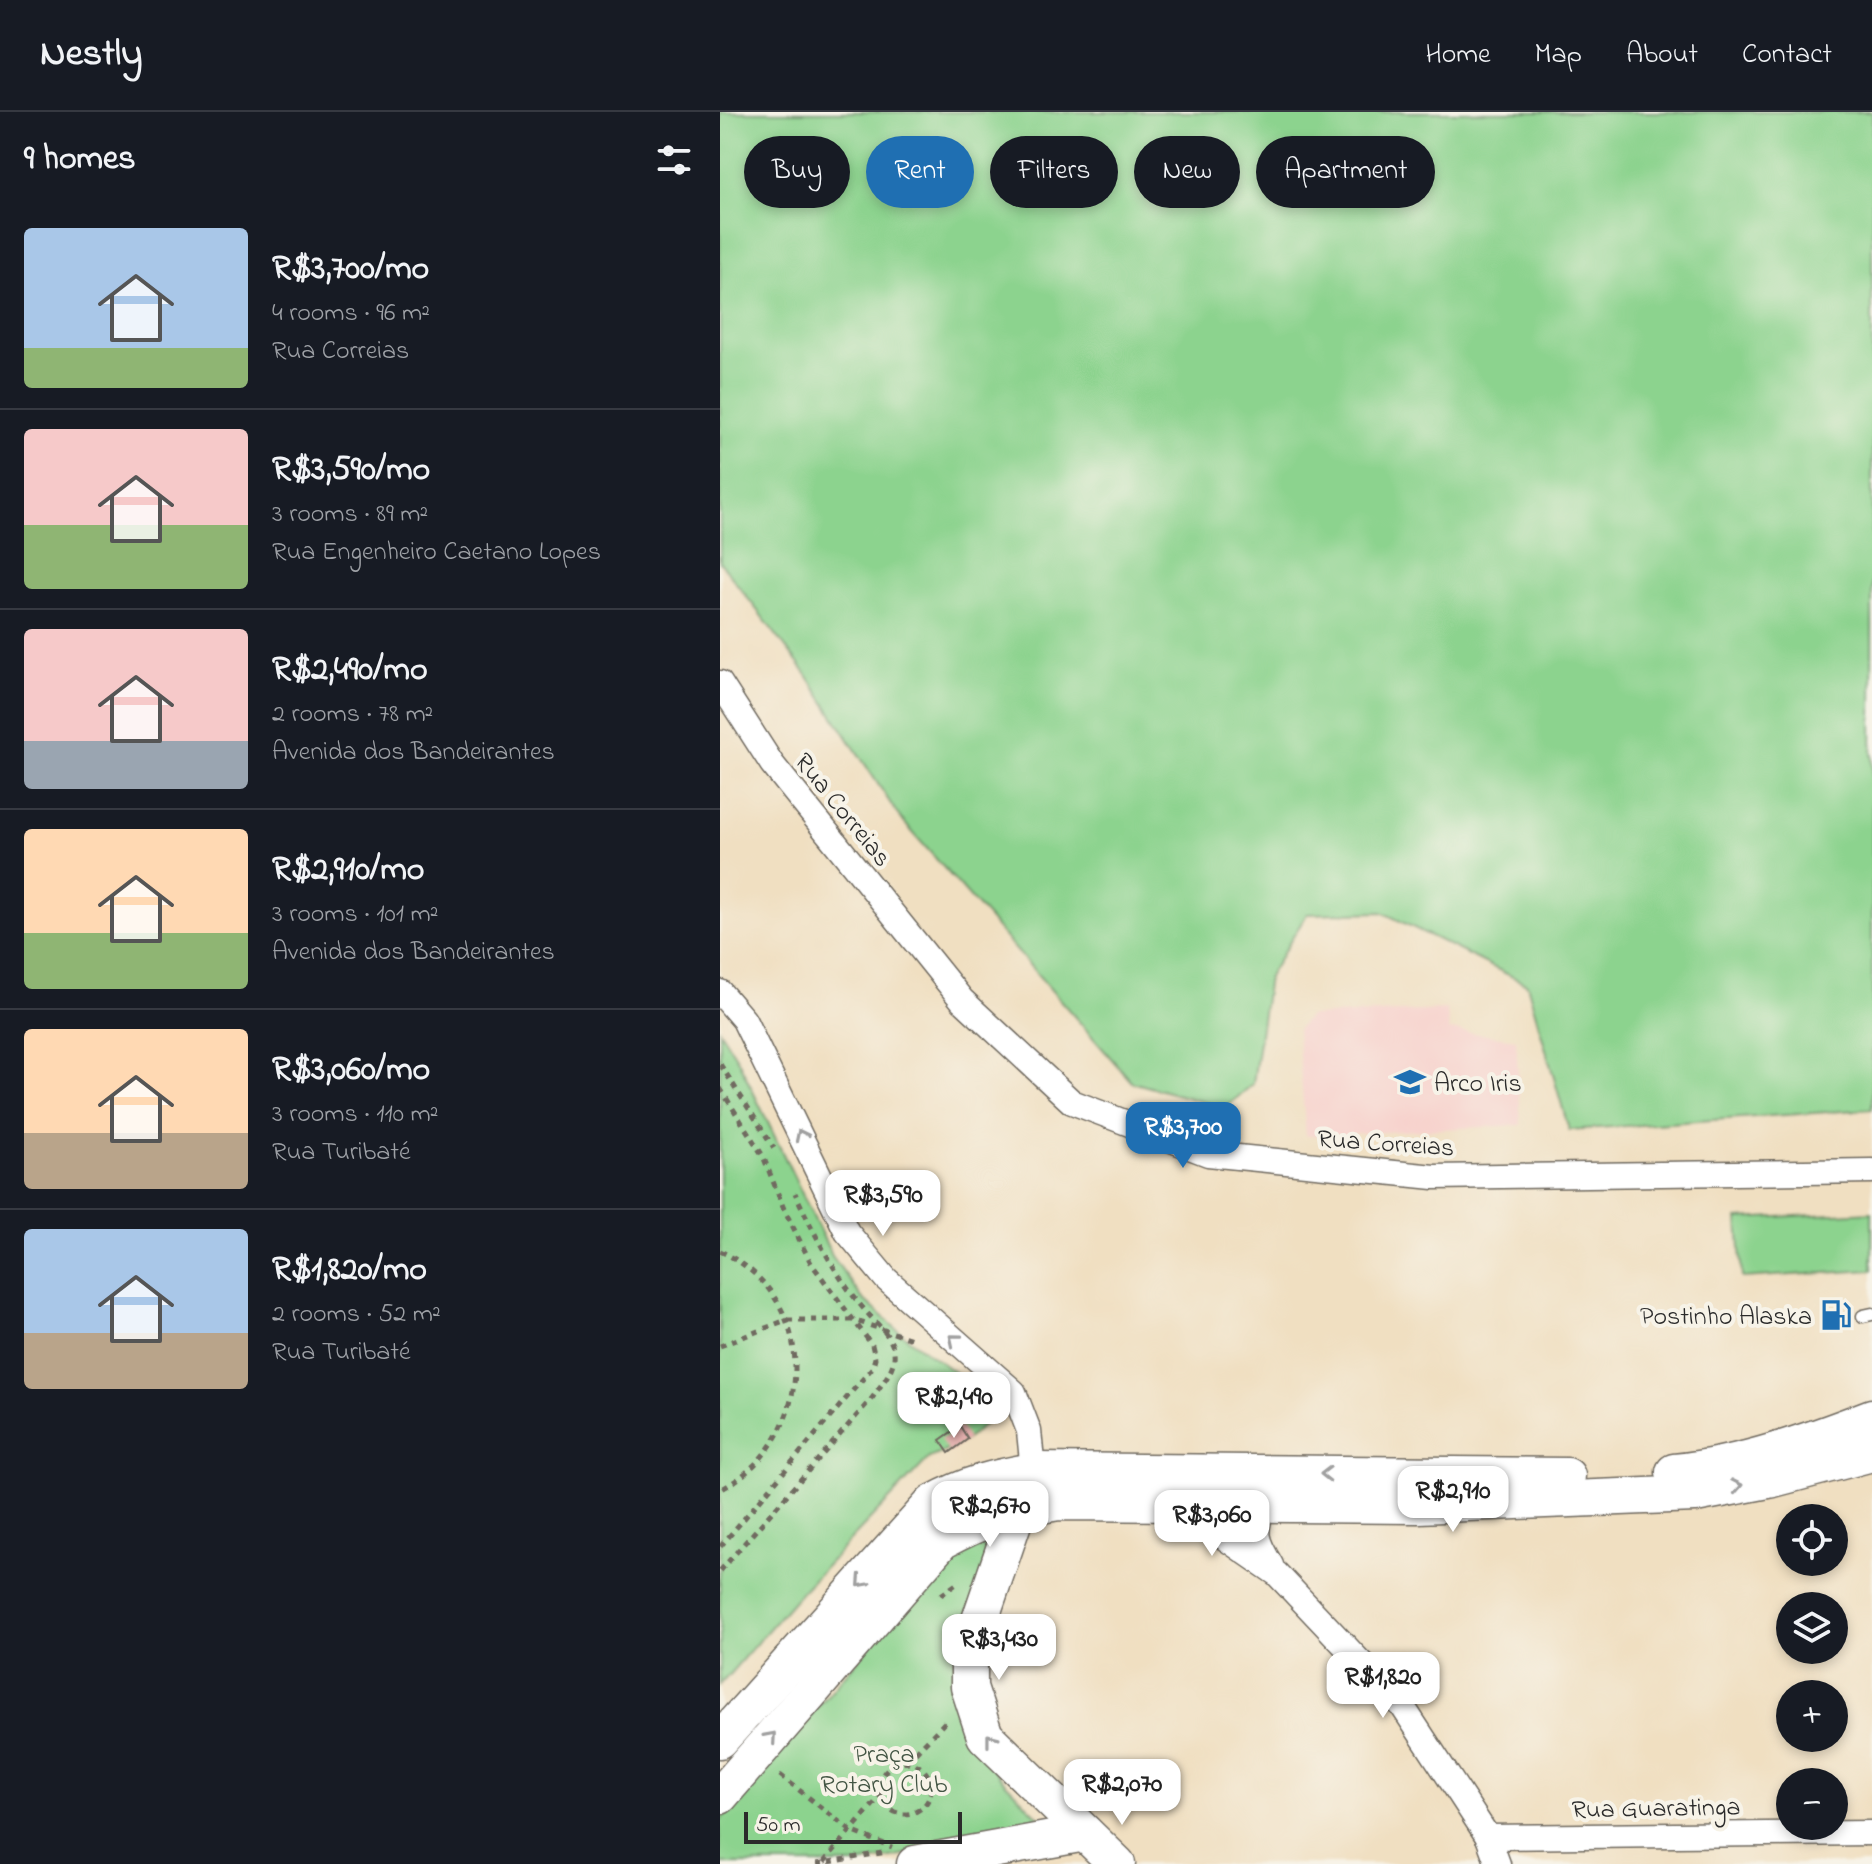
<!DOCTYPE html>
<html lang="en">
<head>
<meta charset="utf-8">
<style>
	body { margin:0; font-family:"Indie Flower",sans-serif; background:#242831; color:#f1f3f6; height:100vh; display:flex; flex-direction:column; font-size:30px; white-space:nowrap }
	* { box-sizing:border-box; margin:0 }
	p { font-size:26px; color:#9ea1a6 }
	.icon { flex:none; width:44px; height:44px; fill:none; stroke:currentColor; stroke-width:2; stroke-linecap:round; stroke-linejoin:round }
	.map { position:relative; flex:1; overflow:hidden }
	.panel { display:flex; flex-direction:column; background:#171b24; width:720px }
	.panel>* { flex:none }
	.top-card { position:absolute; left:24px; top:24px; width:760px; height:72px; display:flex; gap:16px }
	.tools { position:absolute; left:1056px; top:1392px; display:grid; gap:16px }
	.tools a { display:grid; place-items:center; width:72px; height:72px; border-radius:50%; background:#171b24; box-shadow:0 4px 12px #0003; font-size:40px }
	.scale { position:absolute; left:24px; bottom:20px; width:218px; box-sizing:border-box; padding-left:8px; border:4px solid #2b2b2b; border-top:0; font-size:22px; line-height:28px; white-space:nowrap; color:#2b2b2b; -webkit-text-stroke:6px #f7f3e8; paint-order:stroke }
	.price { position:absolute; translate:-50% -68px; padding:0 18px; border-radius:16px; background:#fff; color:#222; font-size:26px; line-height:52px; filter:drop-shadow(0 2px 4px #0008) }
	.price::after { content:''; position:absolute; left:50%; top:48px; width:24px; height:18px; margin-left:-12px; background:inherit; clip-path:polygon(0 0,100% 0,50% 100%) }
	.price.active { background:#1f6fb2; color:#fff }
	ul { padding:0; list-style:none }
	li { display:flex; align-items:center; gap:24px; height:200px; padding:0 24px }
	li+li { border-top:2px solid #363941 }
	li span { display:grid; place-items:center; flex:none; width:224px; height:160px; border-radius:8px; color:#555 }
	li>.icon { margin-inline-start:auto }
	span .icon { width:96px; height:96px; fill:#fffc; stroke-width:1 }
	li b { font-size:34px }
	h2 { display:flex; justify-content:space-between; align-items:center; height:96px; padding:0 24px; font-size:34px }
	.tag { padding:0 28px; border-radius:36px; background:#171b24; box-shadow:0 4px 12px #0003; font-size:28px; line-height:72px }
	.tag.active { background:#1f6fb2; color:#fff }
	header { display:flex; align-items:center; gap:48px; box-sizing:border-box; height:112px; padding:0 40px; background:#171b24; border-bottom:2px solid #363941 }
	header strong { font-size:38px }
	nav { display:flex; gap:44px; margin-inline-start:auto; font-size:28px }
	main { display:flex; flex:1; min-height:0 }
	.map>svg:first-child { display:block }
	.built { fill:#f7d0cb }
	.green { fill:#8cd38e; stroke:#5c7f5c; stroke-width:2 }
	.building { fill:#e7b1af }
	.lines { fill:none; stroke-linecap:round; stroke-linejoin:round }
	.lane-casing { stroke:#706a60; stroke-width:15 }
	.street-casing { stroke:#706a60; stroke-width:27 }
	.secondary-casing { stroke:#706a60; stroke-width:39 }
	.path { stroke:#706a60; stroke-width:5; stroke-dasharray:6 6; stroke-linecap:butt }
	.lane { stroke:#fff; stroke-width:12 }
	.street { stroke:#fff; stroke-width:24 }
	.secondary { stroke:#fff; stroke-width:36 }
	.oneway { stroke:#a0a0a0 }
	.labels { text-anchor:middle; stroke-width:8; stroke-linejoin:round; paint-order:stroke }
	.street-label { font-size:26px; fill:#2b2b2b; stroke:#f7f3e8 }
	.poi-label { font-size:26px; fill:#2b2b2b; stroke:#f7f3e8; text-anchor:start }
	.park-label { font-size:26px; fill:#435544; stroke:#f7f3e8 }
</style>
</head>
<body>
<header>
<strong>Nestly</strong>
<nav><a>Home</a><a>Map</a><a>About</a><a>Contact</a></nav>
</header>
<main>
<section class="panel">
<h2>9 homes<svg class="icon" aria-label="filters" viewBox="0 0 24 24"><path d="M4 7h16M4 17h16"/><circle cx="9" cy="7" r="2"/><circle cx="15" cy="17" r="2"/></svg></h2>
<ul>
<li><span style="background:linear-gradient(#a9c7e8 75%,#8fb573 0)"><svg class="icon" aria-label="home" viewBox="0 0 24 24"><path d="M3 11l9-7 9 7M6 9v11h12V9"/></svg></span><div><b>R$3,700/mo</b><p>4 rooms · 96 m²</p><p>Rua Correias</p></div></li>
<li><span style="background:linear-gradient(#f6c9c9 60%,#8fb573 0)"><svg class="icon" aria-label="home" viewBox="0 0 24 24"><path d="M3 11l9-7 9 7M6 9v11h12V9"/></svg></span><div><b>R$3,590/mo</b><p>3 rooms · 89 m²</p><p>Rua Engenheiro Caetano Lopes</p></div></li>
<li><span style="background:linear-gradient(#f6c9c9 70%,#9aa5b1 0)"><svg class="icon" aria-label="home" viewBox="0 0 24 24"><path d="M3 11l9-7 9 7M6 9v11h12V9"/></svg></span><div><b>R$2,490/mo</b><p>2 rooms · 78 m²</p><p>Avenida dos Bandeirantes</p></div></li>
<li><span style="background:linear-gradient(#ffd9b3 65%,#8fb573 0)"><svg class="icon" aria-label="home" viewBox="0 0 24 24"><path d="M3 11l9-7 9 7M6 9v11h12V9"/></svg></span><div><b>R$2,910/mo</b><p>3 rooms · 101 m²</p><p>Avenida dos Bandeirantes</p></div></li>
<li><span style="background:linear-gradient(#ffd9b3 65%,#b9a48a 0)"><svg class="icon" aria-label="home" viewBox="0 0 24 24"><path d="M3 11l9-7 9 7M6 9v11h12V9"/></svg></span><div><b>R$3,060/mo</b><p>3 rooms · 110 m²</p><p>Rua Turibaté</p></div></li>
<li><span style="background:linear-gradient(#a9c7e8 65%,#b9a48a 0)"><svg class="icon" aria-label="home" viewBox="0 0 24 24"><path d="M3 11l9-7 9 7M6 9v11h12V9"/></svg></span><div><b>R$1,820/mo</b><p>2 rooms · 52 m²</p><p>Rua Turibaté</p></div></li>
</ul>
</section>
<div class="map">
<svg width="1152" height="1752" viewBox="0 0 1152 1752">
	<rect width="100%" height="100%" fill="#f7f3e8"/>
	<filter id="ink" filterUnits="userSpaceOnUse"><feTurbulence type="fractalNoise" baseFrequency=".0125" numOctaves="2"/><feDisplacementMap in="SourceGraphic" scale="16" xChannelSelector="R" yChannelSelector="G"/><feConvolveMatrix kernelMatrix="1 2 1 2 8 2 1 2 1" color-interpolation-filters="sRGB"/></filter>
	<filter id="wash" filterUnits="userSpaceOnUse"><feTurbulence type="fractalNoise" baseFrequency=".006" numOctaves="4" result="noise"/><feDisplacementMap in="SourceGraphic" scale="32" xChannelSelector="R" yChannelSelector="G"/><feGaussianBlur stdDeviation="1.8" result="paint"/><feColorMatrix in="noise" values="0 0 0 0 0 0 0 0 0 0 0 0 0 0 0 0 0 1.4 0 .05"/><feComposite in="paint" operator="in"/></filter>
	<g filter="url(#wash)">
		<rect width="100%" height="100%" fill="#f0dfc1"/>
		<polygon class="built" points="727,898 729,918 796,927 801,1013 586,1024 577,918 589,904"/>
		<g class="green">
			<polygon points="0,0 1152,0 1152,997 849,1018 807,872 662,800 587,802 548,865 533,972 505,996 412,970 180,706 87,563 0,450"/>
			<path d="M0 919 18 948 112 1144 142 1186 181 1221 260 1279 267 1288 270 1303C258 1324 231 1338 209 1346L81 1480 0 1573Z"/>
			<polygon points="1152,1100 1152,1158 1022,1166 1018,1107"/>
			<polygon points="256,1430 264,1432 267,1439 234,1569 238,1599 251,1627 279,1664 326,1712 318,1719 138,1752 0,1752 0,1709 217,1455 231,1441"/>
		</g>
		<g id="blocks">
			<polygon class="building" points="240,1314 248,1327 229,1341 220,1328"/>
		</g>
	</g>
	<g filter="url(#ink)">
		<use href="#blocks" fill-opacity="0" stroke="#706a60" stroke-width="2"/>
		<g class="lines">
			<defs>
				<polyline id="lane" points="1143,1204 1152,1202"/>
				<g id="street">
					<polyline points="0,571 52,652 242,888 352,990 488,1042 714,1065 1152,1059"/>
					<polyline points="0,880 24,908 127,1120 166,1167 294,1280 309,1319 313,1359"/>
					<polyline points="454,1391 557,1462 683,1595 768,1725 778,1752"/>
					<path d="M543 1393C534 1422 535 1427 551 1453"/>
					<polyline points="768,1725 1152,1721"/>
				</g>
				<g id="secondary">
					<path d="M954 1360C1021 1354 1090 1329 1152 1305"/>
					<polyline points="304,1379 249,1540 249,1575 265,1624 397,1752"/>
					<path d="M0 1628 213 1391C248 1372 274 1366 313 1359L847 1364"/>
					<path d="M0 1684 222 1429C262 1407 293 1397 339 1390L698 1393 975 1382 1053 1367 1152 1341"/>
					<polyline points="195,1752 365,1721"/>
				</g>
			</defs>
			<use href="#lane" class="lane-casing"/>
			<use href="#street" class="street-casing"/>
			<use href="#secondary" class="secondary-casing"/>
			<g class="path">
				<polyline points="0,952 54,1036"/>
				<polyline points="0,976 43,1044 64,1097 91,1151 152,1233 155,1246 152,1256 0,1435"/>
				<path d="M0 1139C103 1187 97 1327 0 1378"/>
				<polyline points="0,1234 66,1208 133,1208 195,1228"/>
				<path d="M0 1459 153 1285C161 1272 176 1257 174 1240 172 1225 160 1215 150 1204 117 1168 96 1125 75 1081"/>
				<polyline points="221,1483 239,1470"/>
				<polyline points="187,1649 228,1607"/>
				<circle cx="185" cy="1676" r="26"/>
				<polyline points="60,1663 131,1719 172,1735"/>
				<polyline points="104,1750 160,1685"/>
				<polyline points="97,1752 167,1740"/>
			</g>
			<use href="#lane" class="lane"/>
			<use href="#street" class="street"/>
			<use href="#secondary" class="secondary"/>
		</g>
		<defs><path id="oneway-chevron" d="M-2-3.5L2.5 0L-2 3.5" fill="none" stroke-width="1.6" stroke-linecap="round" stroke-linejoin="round" transform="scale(2)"/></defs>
		<g class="oneway">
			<use href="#oneway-chevron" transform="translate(81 1023) rotate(-116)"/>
			<use href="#oneway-chevron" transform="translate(234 1227) rotate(-140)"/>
			<use href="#oneway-chevron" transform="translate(606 1362) rotate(-179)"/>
			<use href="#oneway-chevron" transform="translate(1017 1374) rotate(-11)"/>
			<use href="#oneway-chevron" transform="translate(142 1470) rotate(132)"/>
			<use href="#oneway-chevron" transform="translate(51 1625) rotate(-49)"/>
			<use href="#oneway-chevron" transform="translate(271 1627) rotate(-128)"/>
		</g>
	</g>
	<defs>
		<symbol id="school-bare" viewBox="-9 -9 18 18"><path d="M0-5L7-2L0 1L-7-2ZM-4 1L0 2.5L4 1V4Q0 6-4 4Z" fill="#1f6fb2" stroke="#f7f3e8" stroke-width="2.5" paint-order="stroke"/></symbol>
		<symbol id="fuel-bare" viewBox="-9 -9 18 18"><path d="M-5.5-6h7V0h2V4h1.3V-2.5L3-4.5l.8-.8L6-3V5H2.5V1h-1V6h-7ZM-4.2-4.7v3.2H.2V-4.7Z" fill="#1f6fb2" stroke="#f7f3e8" stroke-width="2.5" paint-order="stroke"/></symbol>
	</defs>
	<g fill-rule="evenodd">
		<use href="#school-bare" x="668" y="948" width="44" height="44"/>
		<use href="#fuel-bare" x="1094" y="1181" width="44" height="44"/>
	</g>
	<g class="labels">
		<g class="street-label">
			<text transform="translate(124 697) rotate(51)" y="9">Rua Correias</text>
			<text transform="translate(666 1030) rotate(4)" y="9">Rua Correias</text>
			<text transform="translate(936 1695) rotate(-1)" y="9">Rua Guaratinga</text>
		</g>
		<g class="poi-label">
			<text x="714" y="979">Arco Iris</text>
			<text x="1092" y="1212" text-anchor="end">Postinho Alaska</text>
		</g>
		<g class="park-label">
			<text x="164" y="1650">Praça<tspan x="164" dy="30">Rotary Club</tspan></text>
		</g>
	</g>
</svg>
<div class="tools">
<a><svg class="icon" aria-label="locate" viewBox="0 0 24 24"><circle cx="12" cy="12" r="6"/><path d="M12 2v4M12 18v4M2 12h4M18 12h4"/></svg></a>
<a><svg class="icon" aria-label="layers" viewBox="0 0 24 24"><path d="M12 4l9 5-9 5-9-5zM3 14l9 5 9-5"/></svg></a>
<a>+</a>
<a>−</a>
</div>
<div class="scale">50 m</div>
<b class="price active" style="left:463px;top:1058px">R$3,700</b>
<b class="price" style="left:163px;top:1126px">R$3,590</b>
<b class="price" style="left:234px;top:1328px">R$2,490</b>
<b class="price" style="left:733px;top:1422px">R$2,910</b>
<b class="price" style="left:270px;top:1437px">R$2,670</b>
<b class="price" style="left:492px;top:1446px">R$3,060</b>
<b class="price" style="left:279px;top:1570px">R$3,430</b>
<b class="price" style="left:663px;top:1608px">R$1,820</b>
<b class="price" style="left:402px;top:1715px">R$2,070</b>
<div class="top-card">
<a class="tag">Buy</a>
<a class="tag active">Rent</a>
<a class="tag">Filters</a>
<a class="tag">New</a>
<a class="tag">Apartment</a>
</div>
</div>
</main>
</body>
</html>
